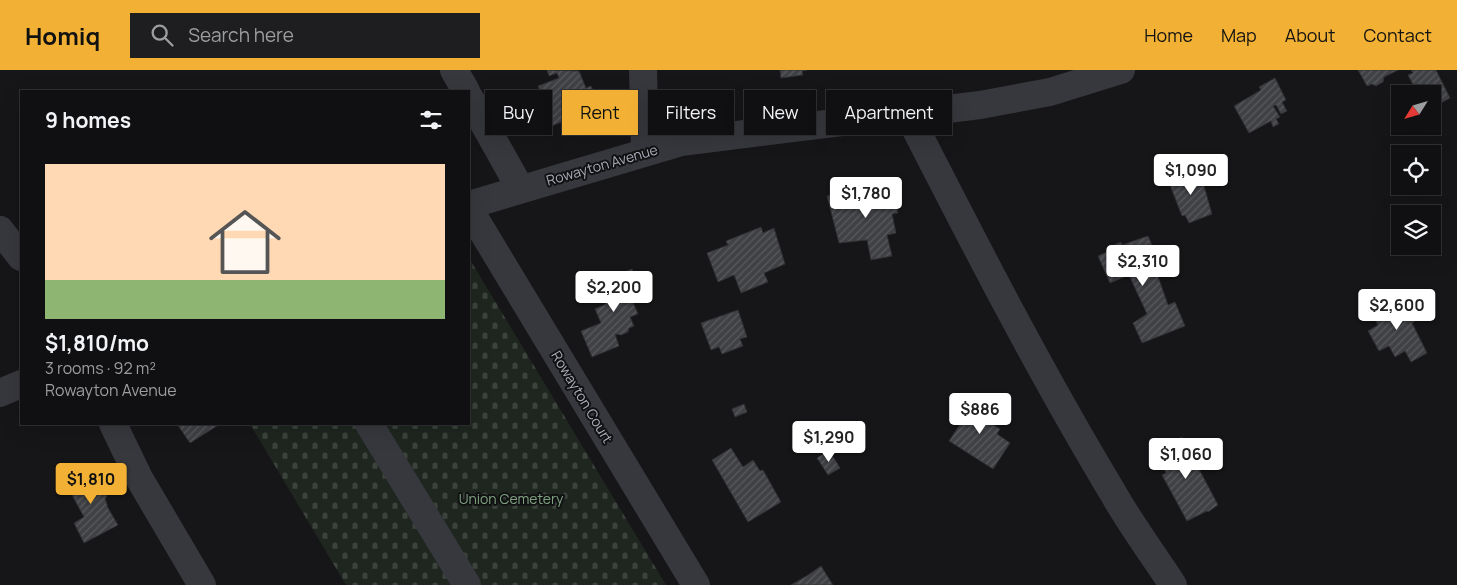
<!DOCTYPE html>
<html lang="en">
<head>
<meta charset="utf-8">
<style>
	body { margin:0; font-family:Manrope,sans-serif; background:#1e1e20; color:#f1f3f6; height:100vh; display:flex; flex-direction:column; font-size:19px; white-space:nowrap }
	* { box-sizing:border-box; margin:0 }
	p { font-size:16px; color:#9c9d9f }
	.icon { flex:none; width:28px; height:28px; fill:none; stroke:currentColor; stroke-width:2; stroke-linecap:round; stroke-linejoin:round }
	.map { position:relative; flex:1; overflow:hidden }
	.details { position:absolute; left:20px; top:20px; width:450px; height:335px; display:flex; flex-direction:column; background:#101012; border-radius:0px; box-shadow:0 5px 20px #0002,0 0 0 1px #303032 }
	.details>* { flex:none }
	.banner { position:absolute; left:485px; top:20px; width:475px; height:45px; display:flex; gap:10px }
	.needle { width:32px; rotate:233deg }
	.buttons { position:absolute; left:1391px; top:15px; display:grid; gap:10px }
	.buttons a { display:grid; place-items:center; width:50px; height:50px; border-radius:0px; background:#101012; box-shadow:0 5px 20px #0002,0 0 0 1px #303032; font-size:25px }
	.price { position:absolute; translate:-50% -42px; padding:0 11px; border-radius:5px; background:#fff; color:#222; font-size:16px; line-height:32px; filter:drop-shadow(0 1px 2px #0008) }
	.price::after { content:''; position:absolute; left:50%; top:30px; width:15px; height:11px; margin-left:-8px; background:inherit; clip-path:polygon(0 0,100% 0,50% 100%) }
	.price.on { background:#f2b134; color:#111 }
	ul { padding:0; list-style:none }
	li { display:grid; align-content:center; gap:10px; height:265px; padding:0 25px }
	li span { display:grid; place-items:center; height:155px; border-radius:0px; color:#555 }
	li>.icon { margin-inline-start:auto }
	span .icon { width:90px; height:90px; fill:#fffc; stroke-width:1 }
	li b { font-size:21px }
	h2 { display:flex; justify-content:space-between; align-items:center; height:60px; padding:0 25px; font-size:21px }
	.tag { padding:0 18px; border-radius:0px; background:#101012; box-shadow:0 5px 20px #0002,0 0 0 1px #303032; font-size:18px; line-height:45px }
	.tag.on { background:#f2b134; color:#111 }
	header { display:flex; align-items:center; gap:30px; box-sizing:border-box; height:70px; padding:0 25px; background:#f2b134; color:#111 }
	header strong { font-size:24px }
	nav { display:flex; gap:28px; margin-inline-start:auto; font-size:18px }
	.search { width:350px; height:45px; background:#1e1e20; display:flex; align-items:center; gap:12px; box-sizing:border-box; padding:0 18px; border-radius:0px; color:#9c9d9f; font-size:19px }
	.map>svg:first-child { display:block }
	.cemetery { fill:url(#cemetery-stones) }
	.building { fill:url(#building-hatch); stroke:#303034 }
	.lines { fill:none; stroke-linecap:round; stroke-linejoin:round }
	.minor { stroke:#37383d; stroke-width:28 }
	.labels { text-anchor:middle; stroke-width:4; stroke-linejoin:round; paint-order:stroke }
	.street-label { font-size:14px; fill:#a8adb8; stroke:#111113 }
	.park-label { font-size:14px; fill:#7fa381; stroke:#111113 }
</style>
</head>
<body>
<header>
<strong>Homiq</strong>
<div class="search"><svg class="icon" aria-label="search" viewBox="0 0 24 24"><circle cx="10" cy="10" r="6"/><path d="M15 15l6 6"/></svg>Search here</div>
<nav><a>Home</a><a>Map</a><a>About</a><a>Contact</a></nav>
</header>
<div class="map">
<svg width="1457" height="515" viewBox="0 0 1457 515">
	<defs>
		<pattern id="cemetery-stones" width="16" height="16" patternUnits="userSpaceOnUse" patternTransform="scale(1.25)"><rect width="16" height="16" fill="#1e261f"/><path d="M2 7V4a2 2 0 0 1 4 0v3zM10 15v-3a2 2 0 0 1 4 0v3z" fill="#3c433d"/></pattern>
		<pattern id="building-hatch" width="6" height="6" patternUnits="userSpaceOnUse" patternTransform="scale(1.25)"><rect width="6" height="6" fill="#404145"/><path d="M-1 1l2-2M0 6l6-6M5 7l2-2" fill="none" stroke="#595a5e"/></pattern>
	</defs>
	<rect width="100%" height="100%" fill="#161618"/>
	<polygon class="cemetery" points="469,188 666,515 346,515 250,354 469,354"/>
	<g class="building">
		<polygon points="547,0 579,1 586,18 591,16 600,37 549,57 540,33 544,31 538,16 559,8 557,3 549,6"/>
		<polygon points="780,0 807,0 802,1 803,5 781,8"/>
		<polygon points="1358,0 1398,0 1384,7 1383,12 1376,16 1372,14 1367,16"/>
		<polygon points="1411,0 1436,0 1450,28 1432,38 1432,24 1418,24 1408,5 1413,3"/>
		<polygon points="1275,8 1286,30 1282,32 1287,41 1281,44 1276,35 1273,36 1280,47 1276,49 1279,54 1273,57 1271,51 1249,63 1234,36 1261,20 1259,17"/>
		<polygon points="1194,100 1198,110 1202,109 1212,144 1189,153 1185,145 1182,146 1168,110"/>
		<polygon points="893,118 898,143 892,144 896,163 887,165 892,186 871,190 867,170 839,173 827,126 845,122 846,128 867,123 867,120"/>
		<polygon points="761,157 763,163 774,158 785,194 764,203 768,212 741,223 734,205 718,212 707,183 728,175 726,171"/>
		<polygon points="1148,166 1156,184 1145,189 1150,200 1155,198 1168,235 1175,232 1185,256 1142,273 1133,253 1147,244 1129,205 1110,213 1098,186 1113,179 1112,176 1121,172 1122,175"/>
		<polygon points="632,199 643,225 632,230 638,244 630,247 634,256 629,258 628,262 621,265 615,264 619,276 592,287 581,261 601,253 595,239 606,234 597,213"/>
		<polygon points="1402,227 1415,251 1412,253 1427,283 1411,292 1405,281 1395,287 1389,276 1379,281 1368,261 1378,255 1373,246 1380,242 1379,240"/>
		<polygon points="738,240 747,267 740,269 743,276 722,284 719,277 711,280 701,253"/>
		<polygon points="972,329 994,344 989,352 1000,359 997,364 1010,373 993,399 949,371 963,350 960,348"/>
		<polygon points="744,334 747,342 735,347 732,339"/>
		<polygon points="177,354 220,354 190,373"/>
		<polygon points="1182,367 1218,435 1208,442 1207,441 1187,451 1162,405 1166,403 1155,381"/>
		<polygon points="731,378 743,397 753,390 760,401 763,400 781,432 748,452 712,390"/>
		<polygon points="829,380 840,398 828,405 817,388"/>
		<polygon points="90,395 107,427 105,428 108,438 118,455 84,473 74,453 84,447 72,425 76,422 68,407"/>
		<polygon points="821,496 833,515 791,515 808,505"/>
	</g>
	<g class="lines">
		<g class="minor">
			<polyline points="454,0 466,21"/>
			<polyline points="643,0 645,81"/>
			<polyline points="469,27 520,118"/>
			<path d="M909 46C974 173 1039 300 1113 423 1131 455 1153 484 1173 515"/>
			<polyline points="469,135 681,72 980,35 1050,22 1121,0"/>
			<polyline points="469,139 696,515"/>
			<polyline points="0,160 21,187"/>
			<polyline points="0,323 21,314"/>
			<polyline points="113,354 139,408 202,515"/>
			<polyline points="369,354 467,515"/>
		</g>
	</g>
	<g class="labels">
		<g class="street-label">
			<text transform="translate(602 95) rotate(-16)" y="5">Rowayton Avenue</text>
			<text transform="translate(582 327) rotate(59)" y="5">Rowayton Court</text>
		</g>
		<g class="park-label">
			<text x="511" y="434">Union Cemetery</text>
		</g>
	</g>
</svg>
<div class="buttons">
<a><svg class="needle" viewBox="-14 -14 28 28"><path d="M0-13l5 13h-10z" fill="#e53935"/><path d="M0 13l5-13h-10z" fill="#9c9d9f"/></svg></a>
<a><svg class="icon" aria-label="locate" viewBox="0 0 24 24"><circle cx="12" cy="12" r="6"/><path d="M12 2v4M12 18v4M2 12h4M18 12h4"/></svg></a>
<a><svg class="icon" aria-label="layers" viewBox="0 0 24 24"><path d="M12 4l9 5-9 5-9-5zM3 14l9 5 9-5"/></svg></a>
</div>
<b class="price" style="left:1191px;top:126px">$1,090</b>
<b class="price" style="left:866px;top:149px">$1,780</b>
<b class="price" style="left:1143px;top:217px">$2,310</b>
<b class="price" style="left:614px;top:243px">$2,200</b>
<b class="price" style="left:1397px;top:261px">$2,600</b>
<b class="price" style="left:980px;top:365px">$886</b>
<b class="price" style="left:829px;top:393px">$1,290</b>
<b class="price" style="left:1186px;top:410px">$1,060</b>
<b class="price on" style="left:91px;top:435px">$1,810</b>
<div class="banner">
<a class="tag">Buy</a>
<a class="tag on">Rent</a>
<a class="tag">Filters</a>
<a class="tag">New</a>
<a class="tag">Apartment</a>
</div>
<section class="details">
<h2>9 homes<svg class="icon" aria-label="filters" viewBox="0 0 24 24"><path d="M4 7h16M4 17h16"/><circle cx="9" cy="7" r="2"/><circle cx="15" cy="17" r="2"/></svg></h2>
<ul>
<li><span style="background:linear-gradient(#ffd9b3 75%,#8fb573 0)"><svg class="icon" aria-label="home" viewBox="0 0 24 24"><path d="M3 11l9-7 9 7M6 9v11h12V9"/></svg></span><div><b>$1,810/mo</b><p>3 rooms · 92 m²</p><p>Rowayton Avenue</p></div></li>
</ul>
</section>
</div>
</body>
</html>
